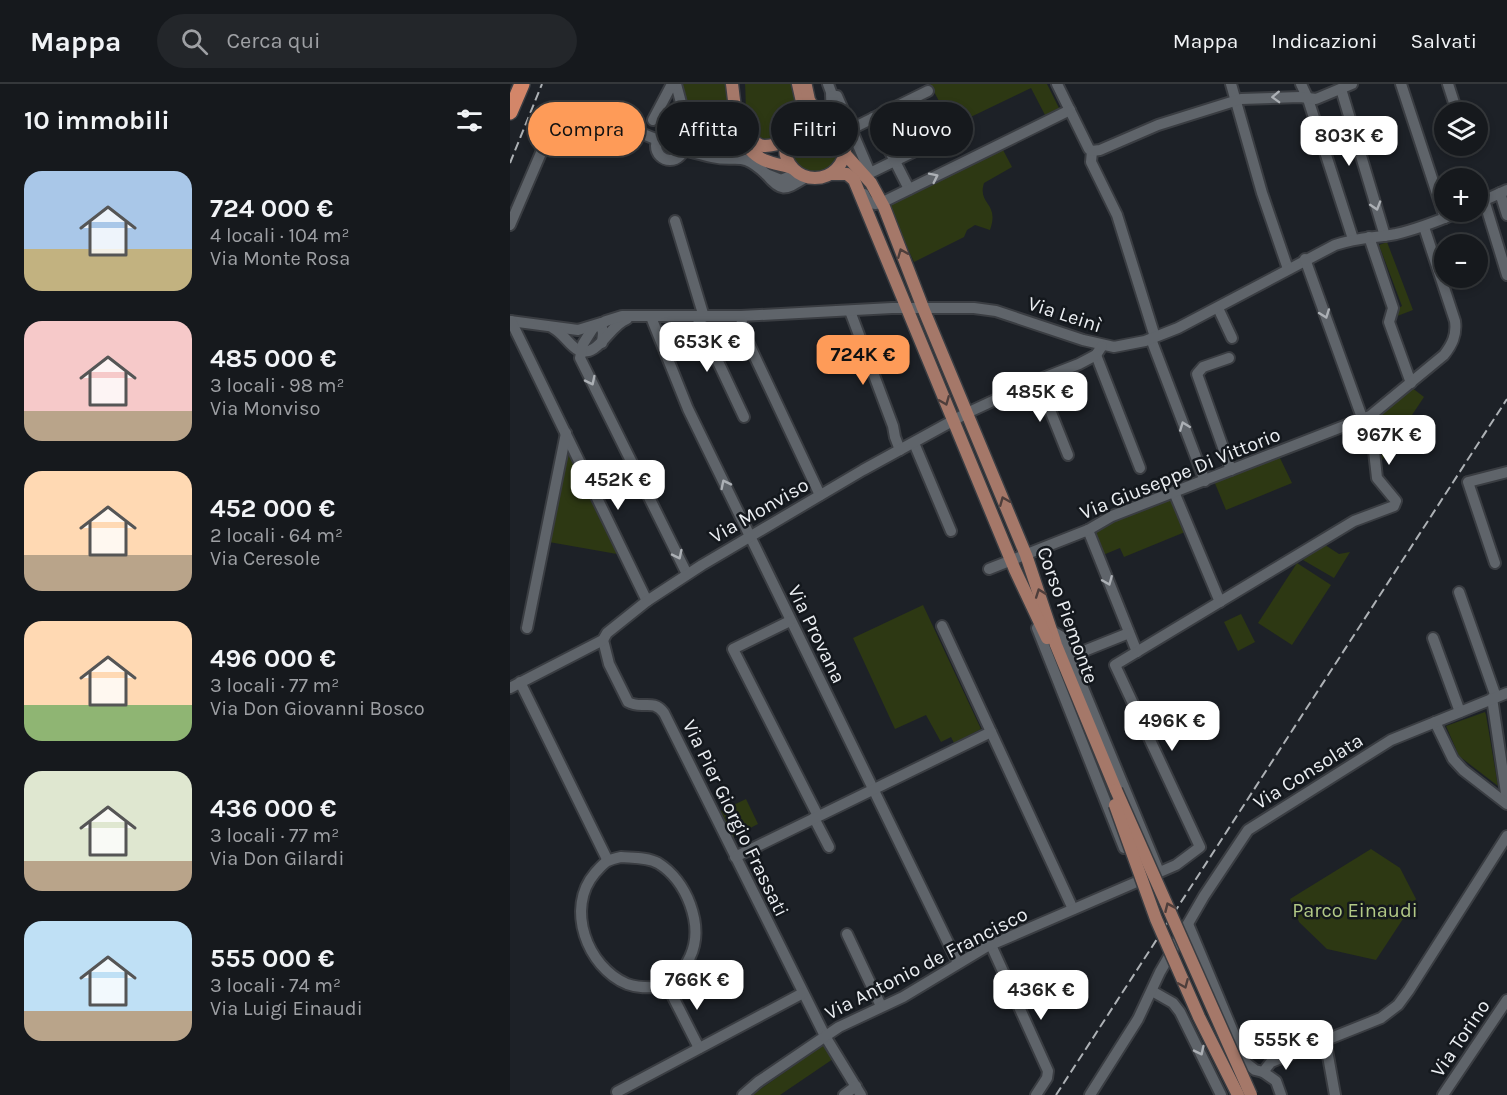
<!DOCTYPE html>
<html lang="it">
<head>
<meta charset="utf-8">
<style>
	body { margin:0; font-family:Karla,sans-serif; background:#23262a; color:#f1f3f6; height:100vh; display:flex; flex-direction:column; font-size:22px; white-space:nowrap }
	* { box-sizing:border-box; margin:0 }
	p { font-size:20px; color:#9ea0a4 }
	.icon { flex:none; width:33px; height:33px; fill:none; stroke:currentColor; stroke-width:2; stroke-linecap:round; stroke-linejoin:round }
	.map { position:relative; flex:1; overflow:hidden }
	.panel { display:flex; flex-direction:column; background:#16191d; width:510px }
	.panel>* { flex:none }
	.guide { position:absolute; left:18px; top:18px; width:570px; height:54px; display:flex; gap:12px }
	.controls { position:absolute; left:924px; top:18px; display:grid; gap:12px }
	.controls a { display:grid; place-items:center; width:54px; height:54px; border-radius:50%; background:#16191d; box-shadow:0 3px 9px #0003,0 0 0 2px #35383b; font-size:30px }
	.price { position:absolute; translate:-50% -51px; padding:0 14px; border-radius:12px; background:#fff; color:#222; font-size:20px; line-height:39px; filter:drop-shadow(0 2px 3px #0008) }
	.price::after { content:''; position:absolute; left:50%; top:36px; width:18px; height:14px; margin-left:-9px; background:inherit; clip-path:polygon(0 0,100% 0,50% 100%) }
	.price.current { background:#fe9b58; color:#111 }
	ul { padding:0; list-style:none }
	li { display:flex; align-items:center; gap:18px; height:150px; padding:0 24px }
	li span { display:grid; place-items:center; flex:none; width:168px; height:120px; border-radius:18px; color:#555 }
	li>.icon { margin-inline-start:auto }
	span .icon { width:72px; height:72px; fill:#fffc; stroke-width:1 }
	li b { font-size:26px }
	h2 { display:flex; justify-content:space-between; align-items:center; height:72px; padding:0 24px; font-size:26px }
	.tag { padding:0 21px; border-radius:27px; background:#16191d; box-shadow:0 3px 9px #0003,0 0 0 2px #35383b; font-size:21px; line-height:54px }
	.tag.current { background:#fe9b58; color:#111 }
	header { display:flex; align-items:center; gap:36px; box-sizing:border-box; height:84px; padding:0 30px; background:#16191d; border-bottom:2px solid #35383b }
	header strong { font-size:28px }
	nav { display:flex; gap:33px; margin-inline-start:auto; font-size:21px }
	.search { width:420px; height:54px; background:#23262a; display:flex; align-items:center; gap:15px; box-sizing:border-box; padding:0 21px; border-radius:33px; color:#9ea0a4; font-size:22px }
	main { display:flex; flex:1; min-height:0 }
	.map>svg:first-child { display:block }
	.green { fill:#2d3813 }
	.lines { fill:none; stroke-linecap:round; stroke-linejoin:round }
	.minor-casing { stroke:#3a3d42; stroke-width:14 }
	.major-casing { stroke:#3a3d42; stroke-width:15 }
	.highway-casing { stroke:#3a3d42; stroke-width:18 }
	.minor { stroke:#5f646a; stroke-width:10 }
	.major { stroke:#a57869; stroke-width:12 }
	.highway { stroke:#d38669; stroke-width:15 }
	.rail { stroke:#adb1b5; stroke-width:2; stroke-dasharray:9 4.5; stroke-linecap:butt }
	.major-bridge-casing { stroke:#3a3d42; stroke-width:15; stroke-linecap:butt }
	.major-bridge { stroke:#a57869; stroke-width:12 }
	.oneway { stroke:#acb0b5 }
	.oneway2 { stroke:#4e3e3b }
	.labels { text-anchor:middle; stroke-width:5; stroke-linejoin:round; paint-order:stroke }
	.street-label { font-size:20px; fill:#ebeef2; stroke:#14181d }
	.park-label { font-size:20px; fill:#b2c986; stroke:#14181d }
</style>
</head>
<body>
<header>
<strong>Mappa</strong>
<div class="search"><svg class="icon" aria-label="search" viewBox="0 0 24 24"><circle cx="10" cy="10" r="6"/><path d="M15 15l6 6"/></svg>Cerca qui</div>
<nav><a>Mappa</a><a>Indicazioni</a><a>Salvati</a></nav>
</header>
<main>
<section class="panel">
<h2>10 immobili<svg class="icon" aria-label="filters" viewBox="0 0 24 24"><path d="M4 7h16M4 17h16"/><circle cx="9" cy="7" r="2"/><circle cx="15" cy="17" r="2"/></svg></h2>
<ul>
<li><span style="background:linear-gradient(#a9c7e8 65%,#c2b280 0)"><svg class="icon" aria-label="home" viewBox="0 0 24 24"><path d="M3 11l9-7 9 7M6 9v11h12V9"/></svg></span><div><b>724 000 €</b><p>4 locali · 104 m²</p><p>Via Monte Rosa</p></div></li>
<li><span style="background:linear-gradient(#f6c9c9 75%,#b9a48a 0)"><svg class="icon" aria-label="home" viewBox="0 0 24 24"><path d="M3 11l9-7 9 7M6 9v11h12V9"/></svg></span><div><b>485 000 €</b><p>3 locali · 98 m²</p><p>Via Monviso</p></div></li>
<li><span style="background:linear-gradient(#ffd9b3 70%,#b9a48a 0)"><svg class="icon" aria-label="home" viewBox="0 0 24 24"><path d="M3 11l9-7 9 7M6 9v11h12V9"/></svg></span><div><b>452 000 €</b><p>2 locali · 64 m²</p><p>Via Ceresole</p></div></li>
<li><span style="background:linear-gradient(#ffd9b3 70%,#8fb573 0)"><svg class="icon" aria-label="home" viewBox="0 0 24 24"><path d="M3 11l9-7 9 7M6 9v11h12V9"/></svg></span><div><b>496 000 €</b><p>3 locali · 77 m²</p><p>Via Don Giovanni Bosco</p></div></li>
<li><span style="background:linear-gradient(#dfe7d0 75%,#b9a48a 0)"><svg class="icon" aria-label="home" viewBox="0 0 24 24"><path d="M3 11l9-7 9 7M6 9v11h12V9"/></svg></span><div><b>436 000 €</b><p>3 locali · 77 m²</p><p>Via Don Gilardi</p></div></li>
<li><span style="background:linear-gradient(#bfe0f5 75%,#b9a48a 0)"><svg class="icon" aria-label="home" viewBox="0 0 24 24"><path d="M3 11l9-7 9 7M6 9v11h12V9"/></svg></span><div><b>555 000 €</b><p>3 locali · 74 m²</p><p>Via Luigi Einaudi</p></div></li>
</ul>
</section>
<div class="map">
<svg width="997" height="1011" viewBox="0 0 997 1011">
	<rect width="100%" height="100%" fill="#1d2127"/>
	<g class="green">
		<polygon points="172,0 221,0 225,59 273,89 268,92 178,61 174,49 180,34"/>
		<path d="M235 0H284L289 20 287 29 263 56C231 55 237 23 235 0Z"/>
		<polygon points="420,0 537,0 549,24 535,31 521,4 442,42"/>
		<circle cx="305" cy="64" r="24"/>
		<path d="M493 66 502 83 474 99C467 121 490 118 480 146L465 141 457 146 454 153 404 178 378 122Z"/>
		<polygon points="877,158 903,226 882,234 887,225 892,222 869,161"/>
		<polygon points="901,303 914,313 872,376 859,339"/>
		<polygon points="58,370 107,470 39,458"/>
		<polygon points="769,372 782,399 716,426 704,397"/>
		<polygon points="661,416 675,448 614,473 610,464 593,471 585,451 586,448 604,438"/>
		<polygon points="815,461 829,470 840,468 824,494 793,476"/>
		<polygon points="787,479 821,501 782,561 748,539"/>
		<polygon points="413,521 471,645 444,659 441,653 431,658 416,631 385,645 343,554"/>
		<polygon points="731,530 745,558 728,567 714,538"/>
		<polygon points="975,628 976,631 988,702 949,672 936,642"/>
		<polygon points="236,715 248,740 223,753 211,727"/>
		<polygon points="861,765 890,784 906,815 866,876 817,865 789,838 780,815"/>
		<polygon points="313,961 323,975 270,1011 242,1011"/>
	</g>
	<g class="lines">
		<defs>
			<g id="minor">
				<path d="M166 0C171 20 177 31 168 51"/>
				<polyline points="318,0 321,8 322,39"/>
				<polyline points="547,0 579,65 582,67 581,78 607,131 645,253"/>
				<polyline points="721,0 752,109 778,185"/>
				<polyline points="791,0 798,15 843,155"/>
				<polyline points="891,0 935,134"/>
				<polyline points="938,0 947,28"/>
				<polyline points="831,5 875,152"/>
				<polyline points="322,12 327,12 360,89 442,49"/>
				<polyline points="363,34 399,105"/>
				<polyline points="143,36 162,0"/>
				<polyline points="341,45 418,7"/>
				<circle cx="160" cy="62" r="14"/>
				<path d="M173 66C182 68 192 71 202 73 229 79 230 66 256 90"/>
				<polyline points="582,67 590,66 648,41 731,15 790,13 806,15 842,0"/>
				<path d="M285 86 281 92 271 96 256 90C272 110 276 105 296 93"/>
				<polyline points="990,109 997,131"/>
				<path d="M354 110C358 119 362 122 371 119L560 26"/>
				<polyline points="974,116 997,191"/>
				<polyline points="968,119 997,106"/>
				<polyline points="165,137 194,233"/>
				<path d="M0 141 46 34C53 27 58 23 68 24L148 56"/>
				<polyline points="859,153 883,224 879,238 901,299"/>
				<polyline points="708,224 722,254"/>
				<polyline points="340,227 383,342 385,353 390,366"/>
				<polyline points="231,232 233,246 237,256 310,411"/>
				<polyline points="141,233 178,325 448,879"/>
				<polyline points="187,233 234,333"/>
				<polyline points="0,237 68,246 91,239 93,249 92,259"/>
				<polyline points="1,237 137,517"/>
				<path d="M43 244C53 249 59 261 68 266 88 275 99 241 117 235"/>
				<polyline points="641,255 695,397"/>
				<polyline points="586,271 630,384"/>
				<polyline points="719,274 693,283 687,290 721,386"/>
				<polyline points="528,296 558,371"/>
				<polyline points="404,359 441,447"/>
				<polyline points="664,408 710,518"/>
				<polyline points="578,446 627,568"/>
				<polyline points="985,479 958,398 997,388"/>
				<path d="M479 485 578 446 602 432 860 332 934 271C942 261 947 251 945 237L914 143"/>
				<path d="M177 490 70 274 73 260 83 244 96 237 112 232H231L382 224H464L486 227 573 256 604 263 635 257 668 244 825 161C848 153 864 154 886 150 908 145 928 137 949 128"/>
				<polyline points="949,508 986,613"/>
				<polyline points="280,537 223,565 308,732"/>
				<polyline points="432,542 563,825"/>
				<polyline points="17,544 56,349"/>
				<polyline points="527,544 614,764"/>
				<polyline points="542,547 552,553 649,788"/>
				<polyline points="923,554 950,628"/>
				<path d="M93 556 99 580 118 618C132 626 143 614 154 629L315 952 351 1011"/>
				<polyline points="559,573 619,549"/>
				<polyline points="10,598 97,775"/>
				<polyline points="0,604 93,556 97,549 137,517 192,481 353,386 457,329 528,296 569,280 586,271 592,262"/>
				<polyline points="982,614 997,716"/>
				<polyline points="925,638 943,675 953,686 997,720"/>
				<polyline points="304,734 319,763"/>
				<path d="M111 773C122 774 137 773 148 779 176 796 195 841 180 873 175 885 167 894 158 903 145 903 130 905 117 900 77 883 55 824 85 789 95 778 96 776 111 773Z"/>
				<polyline points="225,773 481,648"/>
				<polyline points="678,840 736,979 745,986 753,988 761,978 871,934 888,921 899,906 997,752"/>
				<polyline points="337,850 371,922"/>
				<polyline points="481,861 538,987 537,994 526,1011"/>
				<polyline points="158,903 189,964"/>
				<polyline points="642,907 663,919 670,928 711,1011"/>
				<polyline points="815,955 825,1011"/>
				<polyline points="753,988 766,997 771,1011"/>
				<polyline points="107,1008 293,909"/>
				<polyline points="233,1011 248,998 329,943 393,913 476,863 666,781 690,763 605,581 844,437 884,422 886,417 867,394 864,367 795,175"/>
				<polyline points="334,1011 346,1002"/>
				<polyline points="580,1011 628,935 650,888 694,812 738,746 881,656 997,609"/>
				<polyline points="933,1011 997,916"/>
			</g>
			<g id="major">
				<path d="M222 0C226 28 225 62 254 76 263 80 273 81 282 84"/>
				<polyline points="288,0 292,18 289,39"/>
				<polyline points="296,2 299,16 309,34"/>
				<circle cx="305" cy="64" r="30"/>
				<path d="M231 41C248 63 247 66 275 58"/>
				<polyline points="335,70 361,99 374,123 413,224 516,471 546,561 606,706"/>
				<polyline points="321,90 337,90 344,96 505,486 537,554"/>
			</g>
			<polyline id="highway" points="0,28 12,0"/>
		</defs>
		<use href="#minor" class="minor-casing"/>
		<use href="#major" class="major-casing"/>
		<use href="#highway" class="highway-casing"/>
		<use href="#minor" class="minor"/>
		<use href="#major" class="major"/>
		<use href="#highway" class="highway"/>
		<g class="rail">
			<polyline points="0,79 32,0"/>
			<polyline points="546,1011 997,315"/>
		</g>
		<defs>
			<g id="major-bridge">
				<polyline points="606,706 741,1011"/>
				<polyline points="605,721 646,835 689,933 728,1011"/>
			</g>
		</defs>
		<use href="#major-bridge" class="major-bridge-casing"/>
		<use href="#major-bridge" class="major-bridge"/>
	</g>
	<defs><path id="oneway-chevron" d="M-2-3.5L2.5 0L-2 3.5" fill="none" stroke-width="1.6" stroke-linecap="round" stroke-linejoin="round" transform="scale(1.5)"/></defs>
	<g class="oneway">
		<use href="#oneway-chevron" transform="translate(766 13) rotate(178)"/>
		<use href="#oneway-chevron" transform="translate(424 93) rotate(-26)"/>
		<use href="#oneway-chevron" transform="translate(866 122) rotate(73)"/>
		<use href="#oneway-chevron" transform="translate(815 230) rotate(70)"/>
		<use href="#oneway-chevron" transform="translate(81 297) rotate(64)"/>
		<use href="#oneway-chevron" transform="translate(674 342) rotate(-111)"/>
		<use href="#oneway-chevron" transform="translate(215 400) rotate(-116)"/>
		<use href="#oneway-chevron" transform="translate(168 471) rotate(64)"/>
		<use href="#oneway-chevron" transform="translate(598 497) rotate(68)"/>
		<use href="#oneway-chevron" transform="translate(690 967) rotate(64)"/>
	</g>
	<g class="oneway2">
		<use href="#oneway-chevron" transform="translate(392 169) rotate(-112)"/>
		<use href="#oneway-chevron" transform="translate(435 317) rotate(68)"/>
		<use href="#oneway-chevron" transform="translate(494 417) rotate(-112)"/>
		<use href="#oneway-chevron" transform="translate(530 509) rotate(-110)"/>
		<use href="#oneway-chevron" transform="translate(659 823) rotate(-114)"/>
		<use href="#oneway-chevron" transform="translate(674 900) rotate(67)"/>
	</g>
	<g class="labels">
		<g class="street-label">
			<text transform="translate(555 230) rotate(18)" y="7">Via Leinì</text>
			<text transform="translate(670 389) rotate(-22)" y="7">Via Giuseppe Di Vittorio</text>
			<text transform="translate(249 426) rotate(-30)" y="7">Via Monviso</text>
			<text transform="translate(558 531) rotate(70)" y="7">Corso Piemonte</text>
			<text transform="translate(307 550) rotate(64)" y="7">Via Provana</text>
			<text transform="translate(798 687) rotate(-32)" y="7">Via Consolata</text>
			<text transform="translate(226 734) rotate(64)" y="7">Via Pier Giorgio Frassati</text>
			<text transform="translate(416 879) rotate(-27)" y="7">Via Antonio de Francisco</text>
			<text transform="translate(950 954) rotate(-56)" y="7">Via Torino</text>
		</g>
		<g class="park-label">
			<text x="845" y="833">Parco Einaudi</text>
		</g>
	</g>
</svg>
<div class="controls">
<a><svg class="icon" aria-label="layers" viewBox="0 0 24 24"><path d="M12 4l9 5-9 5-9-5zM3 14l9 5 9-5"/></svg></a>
<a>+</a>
<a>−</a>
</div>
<b class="price" style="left:839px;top:83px">803K €</b>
<b class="price" style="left:197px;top:289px">653K €</b>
<b class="price current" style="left:353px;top:302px">724K €</b>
<b class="price" style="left:530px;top:339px">485K €</b>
<b class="price" style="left:879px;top:382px">967K €</b>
<b class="price" style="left:108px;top:427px">452K €</b>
<b class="price" style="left:662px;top:668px">496K €</b>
<b class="price" style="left:187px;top:927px">766K €</b>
<b class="price" style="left:531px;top:937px">436K €</b>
<b class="price" style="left:776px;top:987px">555K €</b>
<div class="guide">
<a class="tag current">Compra</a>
<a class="tag">Affitta</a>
<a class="tag">Filtri</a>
<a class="tag">Nuovo</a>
</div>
</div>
</main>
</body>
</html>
